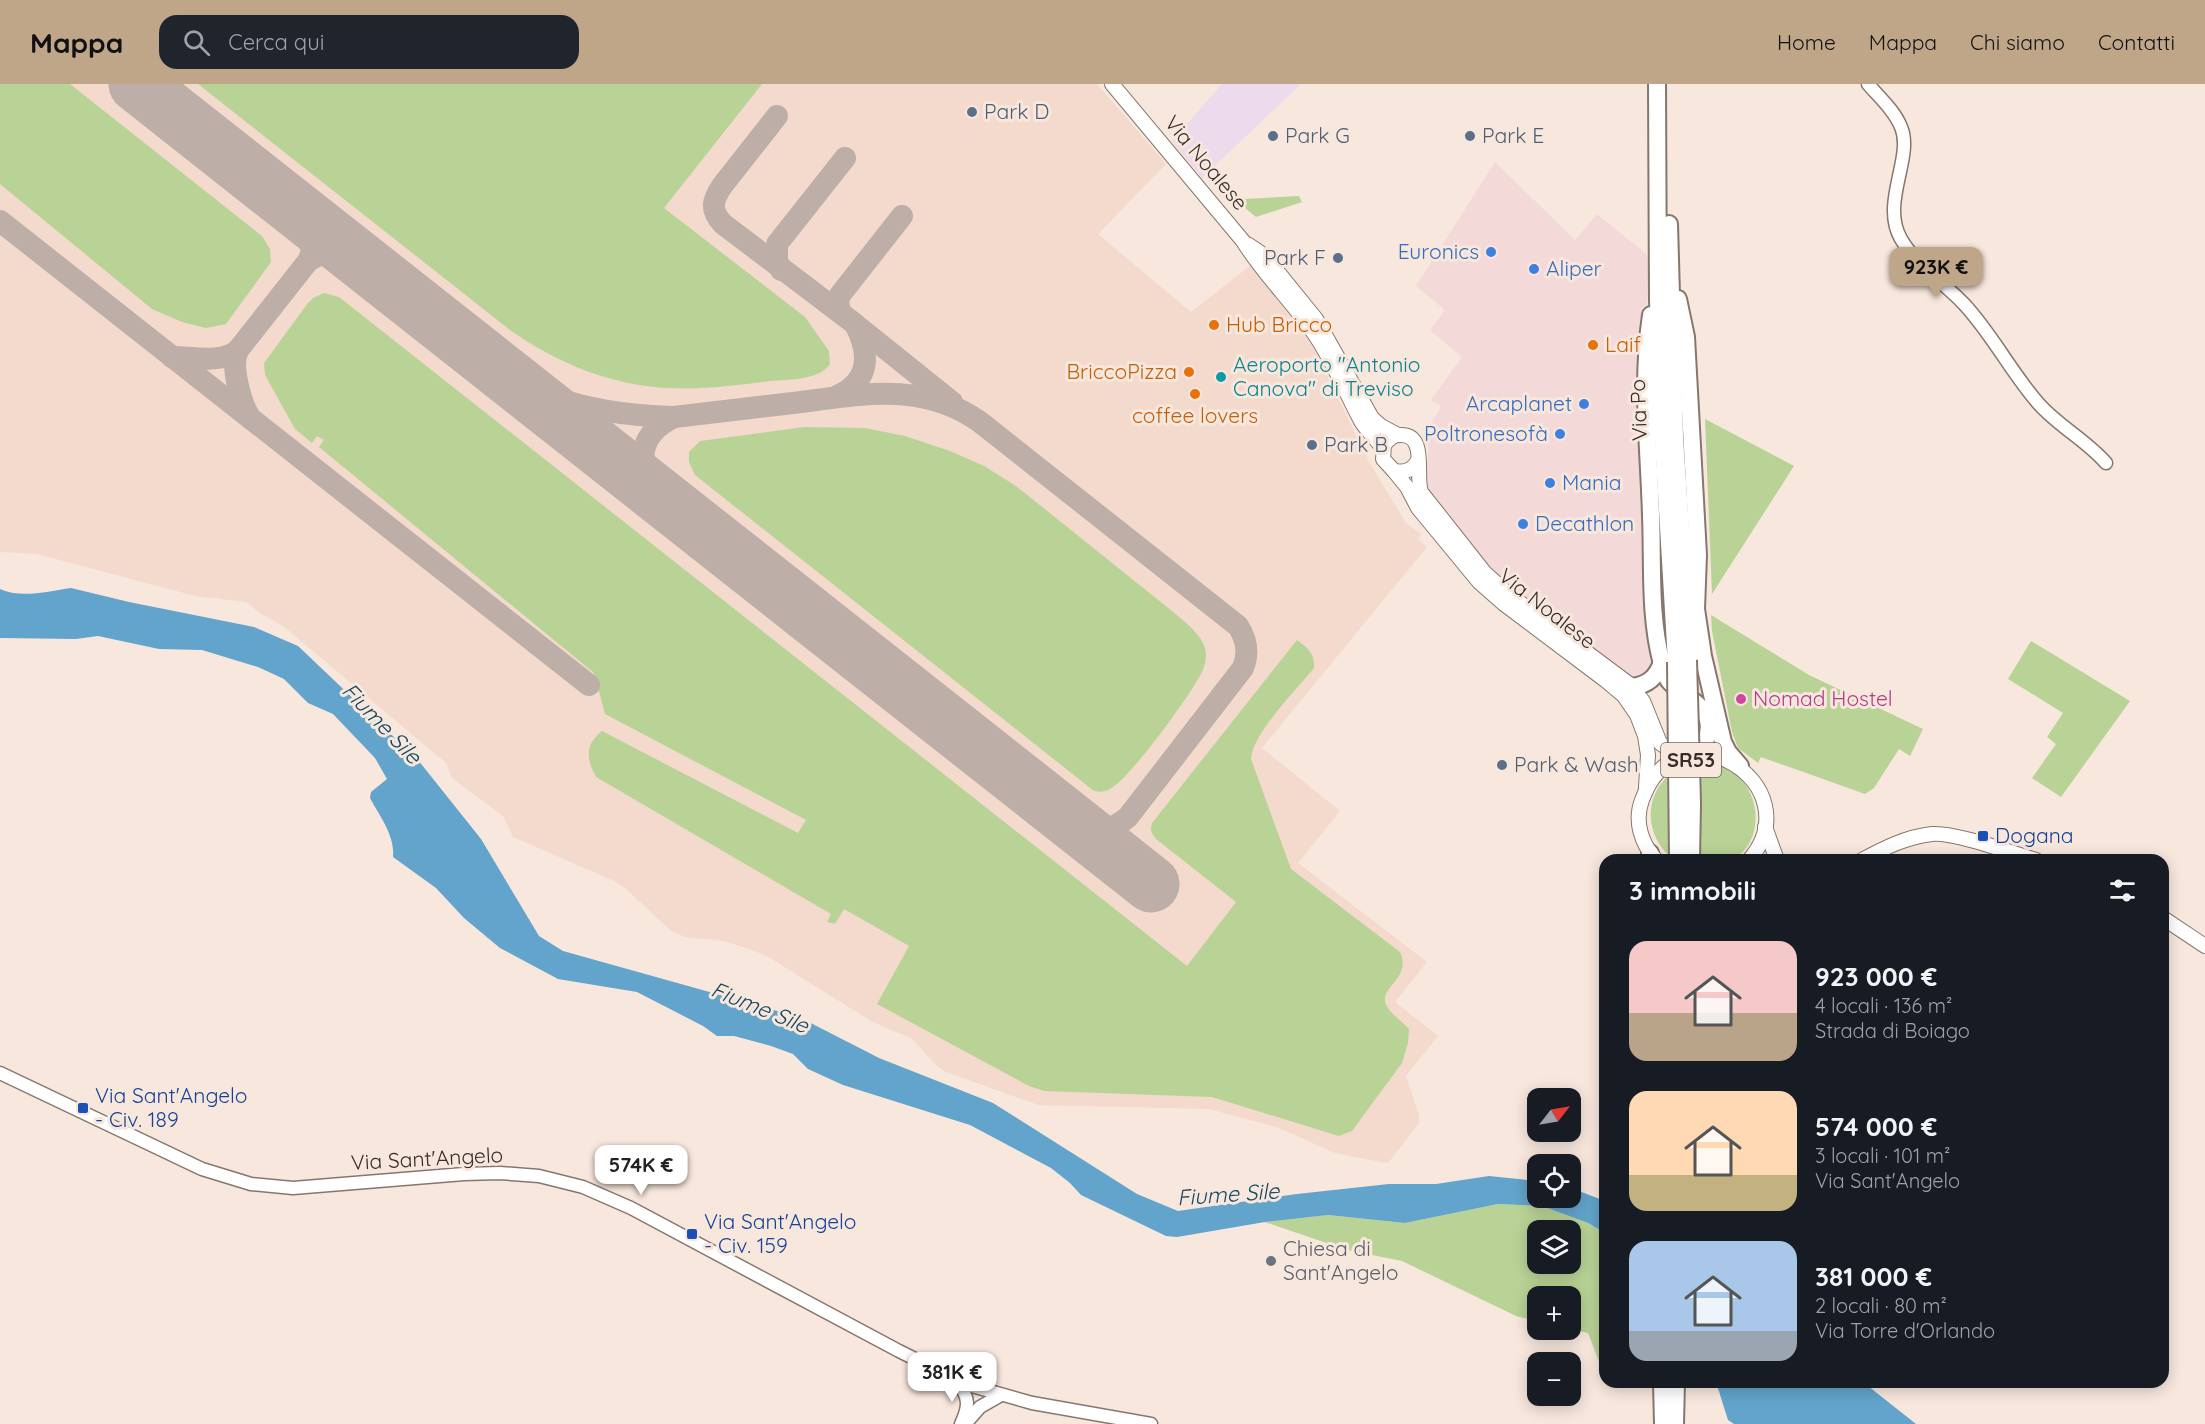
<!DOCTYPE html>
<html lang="it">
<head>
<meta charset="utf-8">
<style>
	body { margin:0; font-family:Quicksand,sans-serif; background:#20242c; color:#f1f3f6; height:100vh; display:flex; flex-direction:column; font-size:22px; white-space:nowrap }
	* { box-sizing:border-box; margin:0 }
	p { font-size:20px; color:#9ea1a6 }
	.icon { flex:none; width:33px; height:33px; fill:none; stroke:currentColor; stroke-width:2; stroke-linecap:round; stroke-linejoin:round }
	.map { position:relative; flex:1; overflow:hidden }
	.side { position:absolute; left:1599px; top:770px; width:570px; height:534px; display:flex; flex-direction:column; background:#171b24; border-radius:18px; box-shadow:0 3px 15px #0003 }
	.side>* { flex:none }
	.needle { width:39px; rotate:59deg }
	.fabs { position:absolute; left:1527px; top:1004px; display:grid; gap:12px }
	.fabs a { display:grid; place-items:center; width:54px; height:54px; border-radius:12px; background:#171b24; box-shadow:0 3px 15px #0003; font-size:30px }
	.price { position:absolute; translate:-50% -51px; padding:0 14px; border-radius:12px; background:#fff; color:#222; font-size:20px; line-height:39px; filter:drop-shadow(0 2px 3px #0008) }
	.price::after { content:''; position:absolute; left:50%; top:36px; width:18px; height:14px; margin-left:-9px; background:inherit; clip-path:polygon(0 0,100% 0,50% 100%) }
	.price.current { background:#c0a688; color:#111 }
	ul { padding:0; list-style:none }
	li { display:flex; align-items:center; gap:18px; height:150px; padding:0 30px }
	li span { display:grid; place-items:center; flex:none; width:168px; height:120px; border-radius:18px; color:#555 }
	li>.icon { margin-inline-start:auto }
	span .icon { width:72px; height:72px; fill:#fffc; stroke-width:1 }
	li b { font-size:26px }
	h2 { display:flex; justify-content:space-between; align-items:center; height:72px; padding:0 30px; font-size:26px }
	header { display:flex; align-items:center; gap:36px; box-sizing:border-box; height:84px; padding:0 30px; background:#c0a688; color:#111 }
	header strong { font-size:28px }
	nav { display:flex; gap:33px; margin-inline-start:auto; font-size:21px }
	.search { width:420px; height:54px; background:#20242c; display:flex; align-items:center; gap:15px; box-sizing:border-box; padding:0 21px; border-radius:18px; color:#9ea1a6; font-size:22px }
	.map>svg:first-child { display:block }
	.commercial { fill:#f4d9d9 }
	.industrial { fill:#ebdbed }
	.built { fill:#f3dacc }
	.green { fill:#b9d396; fill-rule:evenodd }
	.water { fill:#62a4cb }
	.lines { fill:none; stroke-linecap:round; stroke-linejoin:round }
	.taxiway { stroke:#bdafa7; stroke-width:22 }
	.runway { stroke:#bdafa7; stroke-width:57 }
	.secondary-casing { stroke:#86776e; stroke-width:15 }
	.primary-casing { stroke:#86776e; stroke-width:16 }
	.highway-casing { stroke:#86776e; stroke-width:20 }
	.secondary { stroke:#fff; stroke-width:12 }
	.primary { stroke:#fff; stroke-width:14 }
	.highway { stroke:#fff; stroke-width:16 }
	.highway-bridge-casing { stroke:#86776e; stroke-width:20; stroke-linecap:butt }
	.highway-bridge { stroke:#fff; stroke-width:16 }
	.service-dot { fill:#5c6f8a; stroke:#f8e7dd; stroke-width:2 }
	.shop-dot { fill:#3f7fe0; stroke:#f8e7dd; stroke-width:2 }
	.food-dot { fill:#e8710a; stroke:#f8e7dd; stroke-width:2 }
	.culture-dot { fill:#0f9aa8; stroke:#f8e7dd; stroke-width:2 }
	.hotel-dot { fill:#d1479c; stroke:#f8e7dd; stroke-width:2 }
	.transit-dot { fill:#1a4fb4; stroke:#f8e7dd; stroke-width:2 }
	.worship-dot { fill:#6b7280; stroke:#f8e7dd; stroke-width:2 }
	.labels { text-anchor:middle; stroke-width:6; stroke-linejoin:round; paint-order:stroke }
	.shield { fill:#f8e7dd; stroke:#706660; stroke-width:1.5 }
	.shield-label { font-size:20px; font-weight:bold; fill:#352e2a }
	.service-label { font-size:21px; fill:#4e5e75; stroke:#f8e7dd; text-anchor:start }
	.street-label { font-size:21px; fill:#352e2a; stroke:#f8e7dd }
	.shop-label { font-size:21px; fill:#366cbe; stroke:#f8e7dd; text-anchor:end }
	.food-label { font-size:21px; fill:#c56008; stroke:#f8e7dd; text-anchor:start }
	.culture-label { font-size:21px; fill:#0d838f; stroke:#f8e7dd; text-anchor:start }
	.hotel-label { font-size:21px; fill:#b23c85; stroke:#f8e7dd; text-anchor:start }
	.transit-label { font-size:21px; fill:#164399; stroke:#f8e7dd; text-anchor:start }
	.worship-label { font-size:21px; fill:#5b616d; stroke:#f8e7dd; text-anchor:start }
	.water-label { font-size:22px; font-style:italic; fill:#134863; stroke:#f8e7dd }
</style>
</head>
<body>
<header>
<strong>Mappa</strong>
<div class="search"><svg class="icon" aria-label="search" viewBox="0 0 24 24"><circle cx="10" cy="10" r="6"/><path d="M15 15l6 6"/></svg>Cerca qui</div>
<nav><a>Home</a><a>Mappa</a><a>Chi siamo</a><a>Contatti</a></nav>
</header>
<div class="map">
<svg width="2205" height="1340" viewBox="0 0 2205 1340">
	<rect width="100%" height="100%" fill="#f8e7dd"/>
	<polygon class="commercial" points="1495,78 1575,156 1597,130 1645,169 1650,177 1642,299 1658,582 1641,595 1633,593 1613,580 1496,490 1473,464 1430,408 1425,399 1425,387 1428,375 1429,344 1441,322 1431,316 1462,273 1430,246 1445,226 1416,202"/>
	<polygon class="industrial" points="1222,0 1301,0 1202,94 1172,57"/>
	<polygon class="built" points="0,0 1097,0 1166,80 1098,150 1191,228 1251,181 1303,248 1317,270 1369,378 1406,439 1421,450 1418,455 1427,463 1262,664 1340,727 1298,779 1427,878 1395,918 1438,952 1406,992 1419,1031 1419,1039 1389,1078 1385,1079 1335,1069 1279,1044 1209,1025 1038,1021 946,988 938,983 912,955 871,937 770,874 755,867 724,857 685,853 671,847 625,804 614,797 513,753 503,732 452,694 446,679 283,542 260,529 246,518 195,512 37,470 0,468"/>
	<g class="green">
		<polygon points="0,0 70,0 262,152 270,165 271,178 226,240 206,244 182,238 152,225 0,100"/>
		<path d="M198 0H762L664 124 805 233 829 267 830 280C818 297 789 295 770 297 737 301 704 306 670 304 612 302 557 279 510 246Z"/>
		<polygon points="1299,112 1302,118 1256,133 1244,123 1240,126 1238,122 1244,115"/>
		<path d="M324 209 339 213 1187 882 1236 818 1156 755C1151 749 1150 747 1152 739L1297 556C1308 564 1315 570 1314 584 1297 605 1252 650 1251 675L1291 785 1400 868C1413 896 1374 904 1388 924 1393 932 1403 938 1409 945L1408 959 1402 979 1352 1047 1339 1052 1212 1013 1044 1007 1029 1002 877 920 909 862 844 825 835 840 827 838 831 830 596 693C586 675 585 660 602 647L798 749 806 736 605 630 594 589 319 363 324 356 317 352 312 359 295 345 265 291 264 279 308 219 313 214Z"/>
		<polygon points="1705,335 1794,382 1712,510"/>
		<path d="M804 343 865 344 905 352 950 367 984 382 1016 402 1177 531C1188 541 1206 554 1206 571 1206 577 1204 583 1202 588 1192 609 1127 699 1108 706 1104 708 1099 708 1094 707L695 391 689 378V368L700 357Z"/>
		<polygon points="1711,531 1809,591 1923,645 1910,672 1899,665 1874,704 1865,710 1761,673 1758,679 1738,664 1732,648 1712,547"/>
		<polygon points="2031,557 2130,617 2061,713 2032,694 2056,660 2047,653 2063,629 2008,595"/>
		<path d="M1704 678C1717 681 1729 683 1738 692 1761 713 1763 757 1735 774 1727 778 1686 775 1674 775 1646 756 1642 714 1669 691 1679 682 1692 680 1704 678Z"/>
		<path d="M1498 1120 1542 1122 1588 1139 1605 1149V1293L1588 1249 1571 1245 1570 1212H1538L1537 1237 1516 1232 1402 1177 1347 1166 1265 1138 1328 1131 1405 1139ZM1538 1146H1570V1179H1538Z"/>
	</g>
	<g class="water">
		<path d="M71 504 129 518 254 543 298 562 418 676 481 755 539 852 563 867 799 933 879 974 993 1019 1137 1110 1178 1127 1297 1110 1389 1100H1436L1489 1092 1537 1097 1538 1113H1570L1571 1104 1605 1117V1149L1588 1139 1542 1122 1498 1120 1405 1139 1328 1131 1265 1138 1177 1153 1166 1152 1081 1111 1070 1099 1051 1084 970 1041 843 1001 808 985 793 970 771 962 734 952H717L703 942 637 908 558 895 500 864 464 834 436 804 393 773C395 751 380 733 370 714L371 708 387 695 375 674 333 630 308 619 284 595 258 583 202 566 159 565 98 552 76 555 0 554V505C21 515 49 507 71 504Z"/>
		<polygon points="1716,1298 1863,1298 1916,1340 1734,1340 1728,1336"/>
	</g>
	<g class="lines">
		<g class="taxiway">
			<path d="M777 32 722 102C712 117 710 126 723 140L855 240C870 269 871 297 837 312"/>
			<polyline points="0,137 589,601"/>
			<polyline points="309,176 328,167 349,167"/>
			<polyline points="781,186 777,176 777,160 845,74"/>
			<polyline points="840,228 838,218 840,211 902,132"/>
			<polyline points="856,241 952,318"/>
			<path d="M238 266C230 282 241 319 250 334"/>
			<path d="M172 273C192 273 222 280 238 266L309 176C315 160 311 148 305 132"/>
			<path d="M487 275C507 289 528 303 551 312 590 327 632 332 674 333 635 352 637 382 661 413"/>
			<path d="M674 333C714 328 753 324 793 319 859 311 921 296 980 338L1238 542C1247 556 1249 569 1243 584L1128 733C1104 753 1091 748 1067 732"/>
		</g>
		<polyline class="runway" points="137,0 1151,800"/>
		<defs>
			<g id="secondary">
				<path d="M1868 0C1879 13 1894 26 1901 43 1914 73 1880 119 1901 155 1916 181 1943 198 1964 220 1992 250 2011 288 2038 319 2058 342 2086 356 2106 379"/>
				<polyline points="0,989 202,1085 251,1100 293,1104 464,1090 500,1089 539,1092 583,1103 631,1124 899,1267 965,1300 1032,1319 1151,1340"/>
				<path d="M957 1296C969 1314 970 1321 961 1340"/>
				<polyline points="966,1339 980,1323 1001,1311"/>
			</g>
			<g id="primary">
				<path d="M1112 0 1243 157C1263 190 1291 216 1313 248 1332 275 1345 307 1361 337 1367 348 1377 354 1383 366"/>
				<polyline points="1249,161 1265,172 1316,235 1372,334 1381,342 1398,351"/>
				<path d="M1418 376C1413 386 1405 389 1394 387L1383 375 1384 361C1389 355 1393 351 1400 351 1428 350 1415 391 1421 408L1485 489 1506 508 1628 599 1643 617 1660 659 1674 669 1685 672"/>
				<polyline points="1394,387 1407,403 1418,424 1479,498 1504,520 1605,596 1624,612 1637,631 1645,652 1648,671 1646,703"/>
				<polyline points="1765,743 1777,776"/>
				<path d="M1656 776C1641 759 1634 737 1642 716 1678 615 1814 701 1749 776"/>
				<path d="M1862 776C1884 764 1906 753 1932 750 1954 748 2012 769 2036 776"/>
				<polyline points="2163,834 2205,862"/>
			</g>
			<g id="highway">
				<polyline points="1657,0 1658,216 1662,340 1676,578"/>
				<polyline points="1669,140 1675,353 1686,520 1688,576"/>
				<polyline points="1678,215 1686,253 1698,471 1696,525 1703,572 1723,658 1728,668 1740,682"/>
				<path d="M1651 231C1641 298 1649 364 1651 431 1653 481 1649 532 1662 580 1664 586 1666 592 1669 597 1684 614 1717 623 1707 653 1704 659 1697 665 1693 671"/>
				<path d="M1632 603C1648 601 1657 593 1662 578"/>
				<polyline points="1650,769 1652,776"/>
				<polyline points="1662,1298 1663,1340"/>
				<polyline points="1675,1340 1676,1298"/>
			</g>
		</defs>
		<use href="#secondary" class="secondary-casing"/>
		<use href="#primary" class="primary-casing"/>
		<use href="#highway" class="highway-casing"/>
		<use href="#secondary" class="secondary"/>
		<use href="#primary" class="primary"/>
		<use href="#highway" class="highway"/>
		<defs>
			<g id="highway-bridge">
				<polyline points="1688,576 1692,719 1691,776"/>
				<polyline points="1676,578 1678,776"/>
			</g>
		</defs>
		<use href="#highway-bridge" class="highway-bridge-casing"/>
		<use href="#highway-bridge" class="highway-bridge"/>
	</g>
	<g class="service-dot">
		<circle cx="972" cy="28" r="6"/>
		<circle cx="1273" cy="52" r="6"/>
		<circle cx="1470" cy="52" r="6"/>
		<circle cx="1338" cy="174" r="6"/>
		<circle cx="1312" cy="361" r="6"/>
		<circle cx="1502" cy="681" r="6"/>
	</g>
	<g class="shop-dot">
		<circle cx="1491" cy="168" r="6"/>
		<circle cx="1534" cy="185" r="6"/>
		<circle cx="1584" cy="320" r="6"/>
		<circle cx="1560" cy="350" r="6"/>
		<circle cx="1550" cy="399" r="6"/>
		<circle cx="1523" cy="440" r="6"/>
	</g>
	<g class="food-dot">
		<circle cx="1214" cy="241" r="6"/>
		<circle cx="1593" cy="261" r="6"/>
		<circle cx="1189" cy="288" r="6"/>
		<circle cx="1195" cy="310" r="6"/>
	</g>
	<circle class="culture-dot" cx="1221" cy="293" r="6"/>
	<circle class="hotel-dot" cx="1741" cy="615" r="6"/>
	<g class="transit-dot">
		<rect x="1977" y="746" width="12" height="12" rx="3"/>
		<rect x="77" y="1018" width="12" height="12" rx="3"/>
		<rect x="686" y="1144" width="12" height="12" rx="3"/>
	</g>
	<circle class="worship-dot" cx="1271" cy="1177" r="6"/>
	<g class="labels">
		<rect class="shield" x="1661" y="659" width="60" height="34" rx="4.5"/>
		<g class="shield-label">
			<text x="1691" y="683">SR53</text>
		</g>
		<g class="service-label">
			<text x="984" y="35">Park D</text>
			<text x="1285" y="59">Park G</text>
			<text x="1482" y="59">Park E</text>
			<text x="1326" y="181" text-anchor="end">Park F</text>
			<text x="1324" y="368">Park B</text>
			<text x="1514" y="688">Park &amp; Wash</text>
		</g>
		<g class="street-label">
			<text transform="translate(1206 79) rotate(50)" y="7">Via Noalese</text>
			<text transform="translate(1639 326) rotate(-92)" y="7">Via Po</text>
			<text transform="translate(1547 525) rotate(38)" y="7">Via Noalese</text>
			<text transform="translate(427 1075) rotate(-3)" y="7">Via Sant'Angelo</text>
		</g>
		<g class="shop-label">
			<text x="1479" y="175">Euronics</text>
			<text x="1546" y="192" text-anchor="start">Aliper</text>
			<text x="1572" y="327">Arcaplanet</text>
			<text x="1548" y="357">Poltronesofà</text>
			<text x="1562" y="406" text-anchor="start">Mania</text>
			<text x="1535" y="447" text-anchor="start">Decathlon</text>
		</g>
		<g class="food-label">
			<text x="1226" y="248">Hub Bricco</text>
			<text x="1605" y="268">Laif</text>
			<text x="1177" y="295" text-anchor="end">BriccoPizza</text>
			<text x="1195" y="339" text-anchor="middle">coffee lovers</text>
		</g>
		<g class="culture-label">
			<text x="1233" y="288">Aeroporto "Antonio<tspan x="1233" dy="24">Canova" di Treviso</tspan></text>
		</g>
		<g class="hotel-label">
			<text x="1753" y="622">Nomad Hostel</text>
		</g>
		<g class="transit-label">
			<text x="1995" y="759">Dogana</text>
			<text x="95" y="1019">Via Sant'Angelo<tspan x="95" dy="24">- Civ. 189</tspan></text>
			<text x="704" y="1145">Via Sant'Angelo<tspan x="704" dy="24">- Civ. 159</tspan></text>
		</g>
		<g class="worship-label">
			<text x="1283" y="1172">Chiesa di<tspan x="1283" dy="24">Sant'Angelo</tspan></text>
		</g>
		<g class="water-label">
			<text transform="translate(382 639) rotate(46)" y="8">Fiume Sile</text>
			<text transform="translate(760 923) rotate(22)" y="8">Fiume Sile</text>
			<text transform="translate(1228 1110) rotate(-4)" y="8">Fiume Sile</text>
		</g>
	</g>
</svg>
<div class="fabs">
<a><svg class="needle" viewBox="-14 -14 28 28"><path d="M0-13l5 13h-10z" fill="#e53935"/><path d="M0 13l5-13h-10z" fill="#9ea1a6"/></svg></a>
<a><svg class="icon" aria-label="locate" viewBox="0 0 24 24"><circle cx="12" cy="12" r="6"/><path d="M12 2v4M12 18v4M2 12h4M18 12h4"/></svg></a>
<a><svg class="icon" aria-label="layers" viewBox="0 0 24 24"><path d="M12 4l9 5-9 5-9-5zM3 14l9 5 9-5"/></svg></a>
<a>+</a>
<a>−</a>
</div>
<b class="price current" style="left:1936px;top:214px">923K €</b>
<b class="price" style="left:641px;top:1112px">574K €</b>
<b class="price" style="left:952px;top:1319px">381K €</b>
<section class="side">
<h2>3 immobili<svg class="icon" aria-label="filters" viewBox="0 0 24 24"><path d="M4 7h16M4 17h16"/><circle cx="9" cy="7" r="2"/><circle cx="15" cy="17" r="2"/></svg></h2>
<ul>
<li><span style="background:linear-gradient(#f6c9c9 60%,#b9a48a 0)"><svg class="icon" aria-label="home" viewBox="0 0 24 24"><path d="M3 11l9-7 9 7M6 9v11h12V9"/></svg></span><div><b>923 000 €</b><p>4 locali · 136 m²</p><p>Strada di Boiago</p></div></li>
<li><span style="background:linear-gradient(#ffd9b3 70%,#c2b280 0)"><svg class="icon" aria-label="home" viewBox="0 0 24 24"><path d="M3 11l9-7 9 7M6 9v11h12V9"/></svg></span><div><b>574 000 €</b><p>3 locali · 101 m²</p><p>Via Sant'Angelo</p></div></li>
<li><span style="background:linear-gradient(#a9c7e8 75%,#9aa5b1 0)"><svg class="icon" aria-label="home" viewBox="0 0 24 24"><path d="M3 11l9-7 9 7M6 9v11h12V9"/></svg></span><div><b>381 000 €</b><p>2 locali · 80 m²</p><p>Via Torre d'Orlando</p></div></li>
</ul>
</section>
</div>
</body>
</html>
